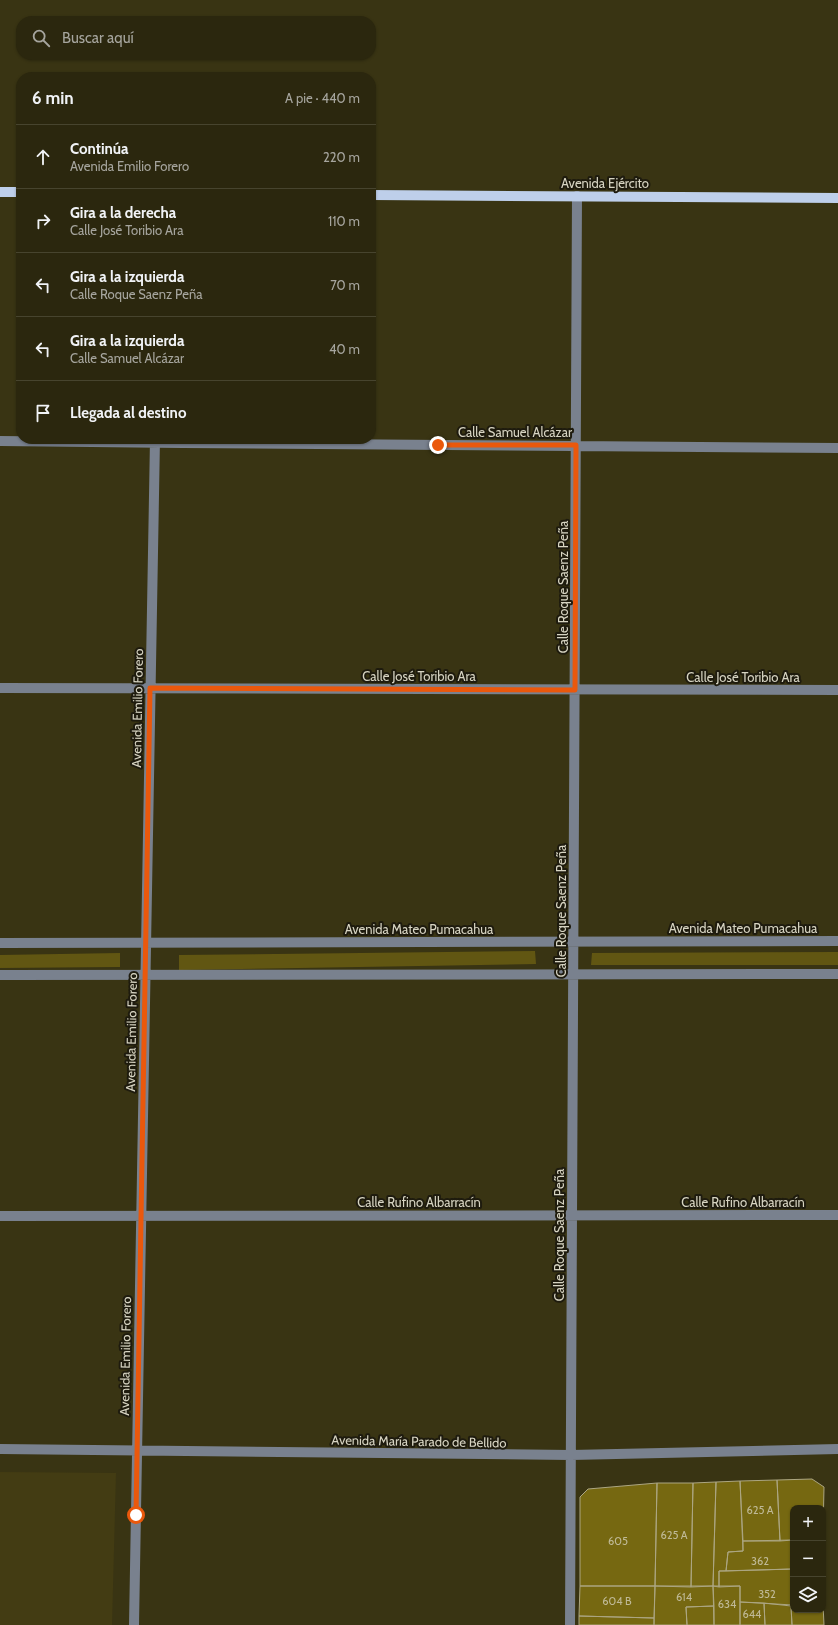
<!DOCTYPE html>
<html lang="es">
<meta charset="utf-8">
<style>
body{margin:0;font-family:Cabin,sans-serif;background:#37331c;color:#f1f3f6}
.controls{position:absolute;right:12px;bottom:12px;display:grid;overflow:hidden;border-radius:8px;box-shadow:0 1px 3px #0004}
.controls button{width:36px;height:36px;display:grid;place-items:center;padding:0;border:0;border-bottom:1px solid #47442e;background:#2b270e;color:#f1f3f6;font:20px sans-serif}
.stop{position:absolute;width:12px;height:12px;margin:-9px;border:3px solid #ea580c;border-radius:50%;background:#fff}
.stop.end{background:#ea580c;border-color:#fff;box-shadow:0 1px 4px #0008}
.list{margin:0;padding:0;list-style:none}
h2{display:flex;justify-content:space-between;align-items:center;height:52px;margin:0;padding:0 16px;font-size:17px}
h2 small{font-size:13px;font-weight:400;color:#a6a59e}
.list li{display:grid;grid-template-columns:26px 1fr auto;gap:12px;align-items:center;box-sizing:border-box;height:64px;padding:0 16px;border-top:1px solid #47442e}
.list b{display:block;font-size:15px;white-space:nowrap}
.list p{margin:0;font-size:13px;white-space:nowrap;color:#a6a59e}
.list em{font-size:13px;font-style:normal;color:#a6a59e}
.icon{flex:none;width:22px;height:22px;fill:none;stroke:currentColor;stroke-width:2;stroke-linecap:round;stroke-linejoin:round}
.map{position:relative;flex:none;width:838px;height:1625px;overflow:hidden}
.search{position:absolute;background:#2b270e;box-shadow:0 1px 3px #0004;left:16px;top:16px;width:360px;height:44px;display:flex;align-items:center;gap:10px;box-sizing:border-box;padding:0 14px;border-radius:16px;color:#a6a59e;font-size:15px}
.panel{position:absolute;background:#2b270e;box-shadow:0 1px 3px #0004;left:16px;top:72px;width:360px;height:372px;border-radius:16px}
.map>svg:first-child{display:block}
.built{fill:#433c13}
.green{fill:#615612}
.building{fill:#766811;stroke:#aca682}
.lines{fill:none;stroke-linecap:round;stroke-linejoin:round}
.minor{stroke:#79818e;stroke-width:10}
.major{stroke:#becfea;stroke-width:10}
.route{stroke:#ea580c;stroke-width:5}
.labels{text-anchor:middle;stroke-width:4;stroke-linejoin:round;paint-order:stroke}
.number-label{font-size:11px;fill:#bfb996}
.street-label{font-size:13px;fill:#d7d4c2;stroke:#1e1b0e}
</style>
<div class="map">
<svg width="838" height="1625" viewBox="0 0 838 1625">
<rect width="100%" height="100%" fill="#393413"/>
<path class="built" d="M0,1472L116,1473L112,1625H0Z"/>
<path class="green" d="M535,951L536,964L179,970V955Z
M838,952V965H591L592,953Z
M120,953V967L0,968V955Z"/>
<path class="building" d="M812,1479L824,1487L823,1533V1508H793V1540L780,1541L777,1480Z
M777,1480L780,1541H743L740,1481Z
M740,1481L743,1551L728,1552L726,1571H719V1587L713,1586L716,1482Z
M716,1482L713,1586L691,1587L693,1483Z
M657,1483H693L691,1587L655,1586Z
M657,1483L655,1586H580V1497L588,1489Z
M793,1540V1569L726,1571L728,1552L743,1551V1541Z
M793,1569V1605L740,1602V1586L719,1587V1571Z
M580,1586H655L654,1618L579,1616Z
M655,1586H713L714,1606L686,1607L687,1625H654Z
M713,1586H740V1625H714Z
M740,1602L764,1603L765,1625H740Z
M764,1603L791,1606L792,1625H765Z
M823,1604L824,1625H792L791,1606L793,1605V1610H823Z
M714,1606V1625H687L686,1607Z
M579,1616L654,1618V1625H579Z"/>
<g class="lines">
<path class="minor" d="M0,441L183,443L838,448
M0,688L838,690
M0,943L838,941
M0,975L838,974
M0,1216L838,1215
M0,1449L571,1455L838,1449
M134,1625L155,439
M570,1625L577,196"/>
<path class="major" d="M0,192H21
M371,195L838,198"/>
</g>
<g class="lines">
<path class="route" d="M136,1515L150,688L575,690L576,445H438"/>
</g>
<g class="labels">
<g class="number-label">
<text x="760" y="1514">625 A</text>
<text x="674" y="1539">625 A</text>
<text x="618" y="1545">605</text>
<text x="760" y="1565">362</text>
<text x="767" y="1598">352</text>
<text x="684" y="1601">614</text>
<text x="617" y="1605">604 B</text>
<text x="727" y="1608">634</text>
<text x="752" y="1618">644</text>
</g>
<g class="street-label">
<text x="605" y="188">Avenida Ejército</text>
<text x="515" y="437">Calle Samuel Alcázar</text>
<text transform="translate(563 587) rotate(-90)" y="5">Calle Roque Saenz Peña</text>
<text x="419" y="681">Calle José Toribio Ara</text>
<text x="743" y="682">Calle José Toribio Ara</text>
<text transform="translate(137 708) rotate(-89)" y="5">Avenida Emilio Forero</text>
<text transform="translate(561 911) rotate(-90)" y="5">Calle Roque Saenz Peña</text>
<text x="743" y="933">Avenida Mateo Pumacahua</text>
<text x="419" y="934">Avenida Mateo Pumacahua</text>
<text transform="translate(131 1032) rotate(-89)" y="5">Avenida Emilio Forero</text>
<text x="419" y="1207">Calle Rufino Albarracín</text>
<text x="743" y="1207">Calle Rufino Albarracín</text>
<text transform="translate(559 1235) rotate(-90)" y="5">Calle Roque Saenz Peña</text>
<text transform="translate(125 1356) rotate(-89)" y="5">Avenida Emilio Forero</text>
<text transform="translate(419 1441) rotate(1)" y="5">Avenida María Parado de Bellido</text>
</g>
</g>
</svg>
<div class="controls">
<button>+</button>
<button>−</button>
<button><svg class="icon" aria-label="layers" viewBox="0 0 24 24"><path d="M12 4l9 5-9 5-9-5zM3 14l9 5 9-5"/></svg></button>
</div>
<div class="stop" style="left:136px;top:1515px"></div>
<div class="stop end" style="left:438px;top:445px"></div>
<div class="search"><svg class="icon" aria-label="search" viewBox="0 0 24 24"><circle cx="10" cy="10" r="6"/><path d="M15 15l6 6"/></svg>Buscar aquí</div>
<section class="panel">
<h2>6 min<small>A pie · 440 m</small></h2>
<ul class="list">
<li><svg class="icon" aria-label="ahead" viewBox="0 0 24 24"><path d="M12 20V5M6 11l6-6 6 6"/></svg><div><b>Continúa</b><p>Avenida Emilio Forero</p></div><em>220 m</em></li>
<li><svg class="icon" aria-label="right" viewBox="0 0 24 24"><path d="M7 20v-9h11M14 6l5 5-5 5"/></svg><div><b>Gira a la derecha</b><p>Calle José Toribio Ara</p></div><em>110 m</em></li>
<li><svg class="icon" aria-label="left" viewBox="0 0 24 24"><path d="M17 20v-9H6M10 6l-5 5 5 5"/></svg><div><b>Gira a la izquierda</b><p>Calle Roque Saenz Peña</p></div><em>70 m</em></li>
<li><svg class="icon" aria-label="left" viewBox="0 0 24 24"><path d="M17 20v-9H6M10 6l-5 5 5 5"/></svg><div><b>Gira a la izquierda</b><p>Calle Samuel Alcázar</p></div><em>40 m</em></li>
<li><svg class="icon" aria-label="arrive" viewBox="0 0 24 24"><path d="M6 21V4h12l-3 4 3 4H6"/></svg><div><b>Llegada al destino</b></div></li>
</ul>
</section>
</div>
